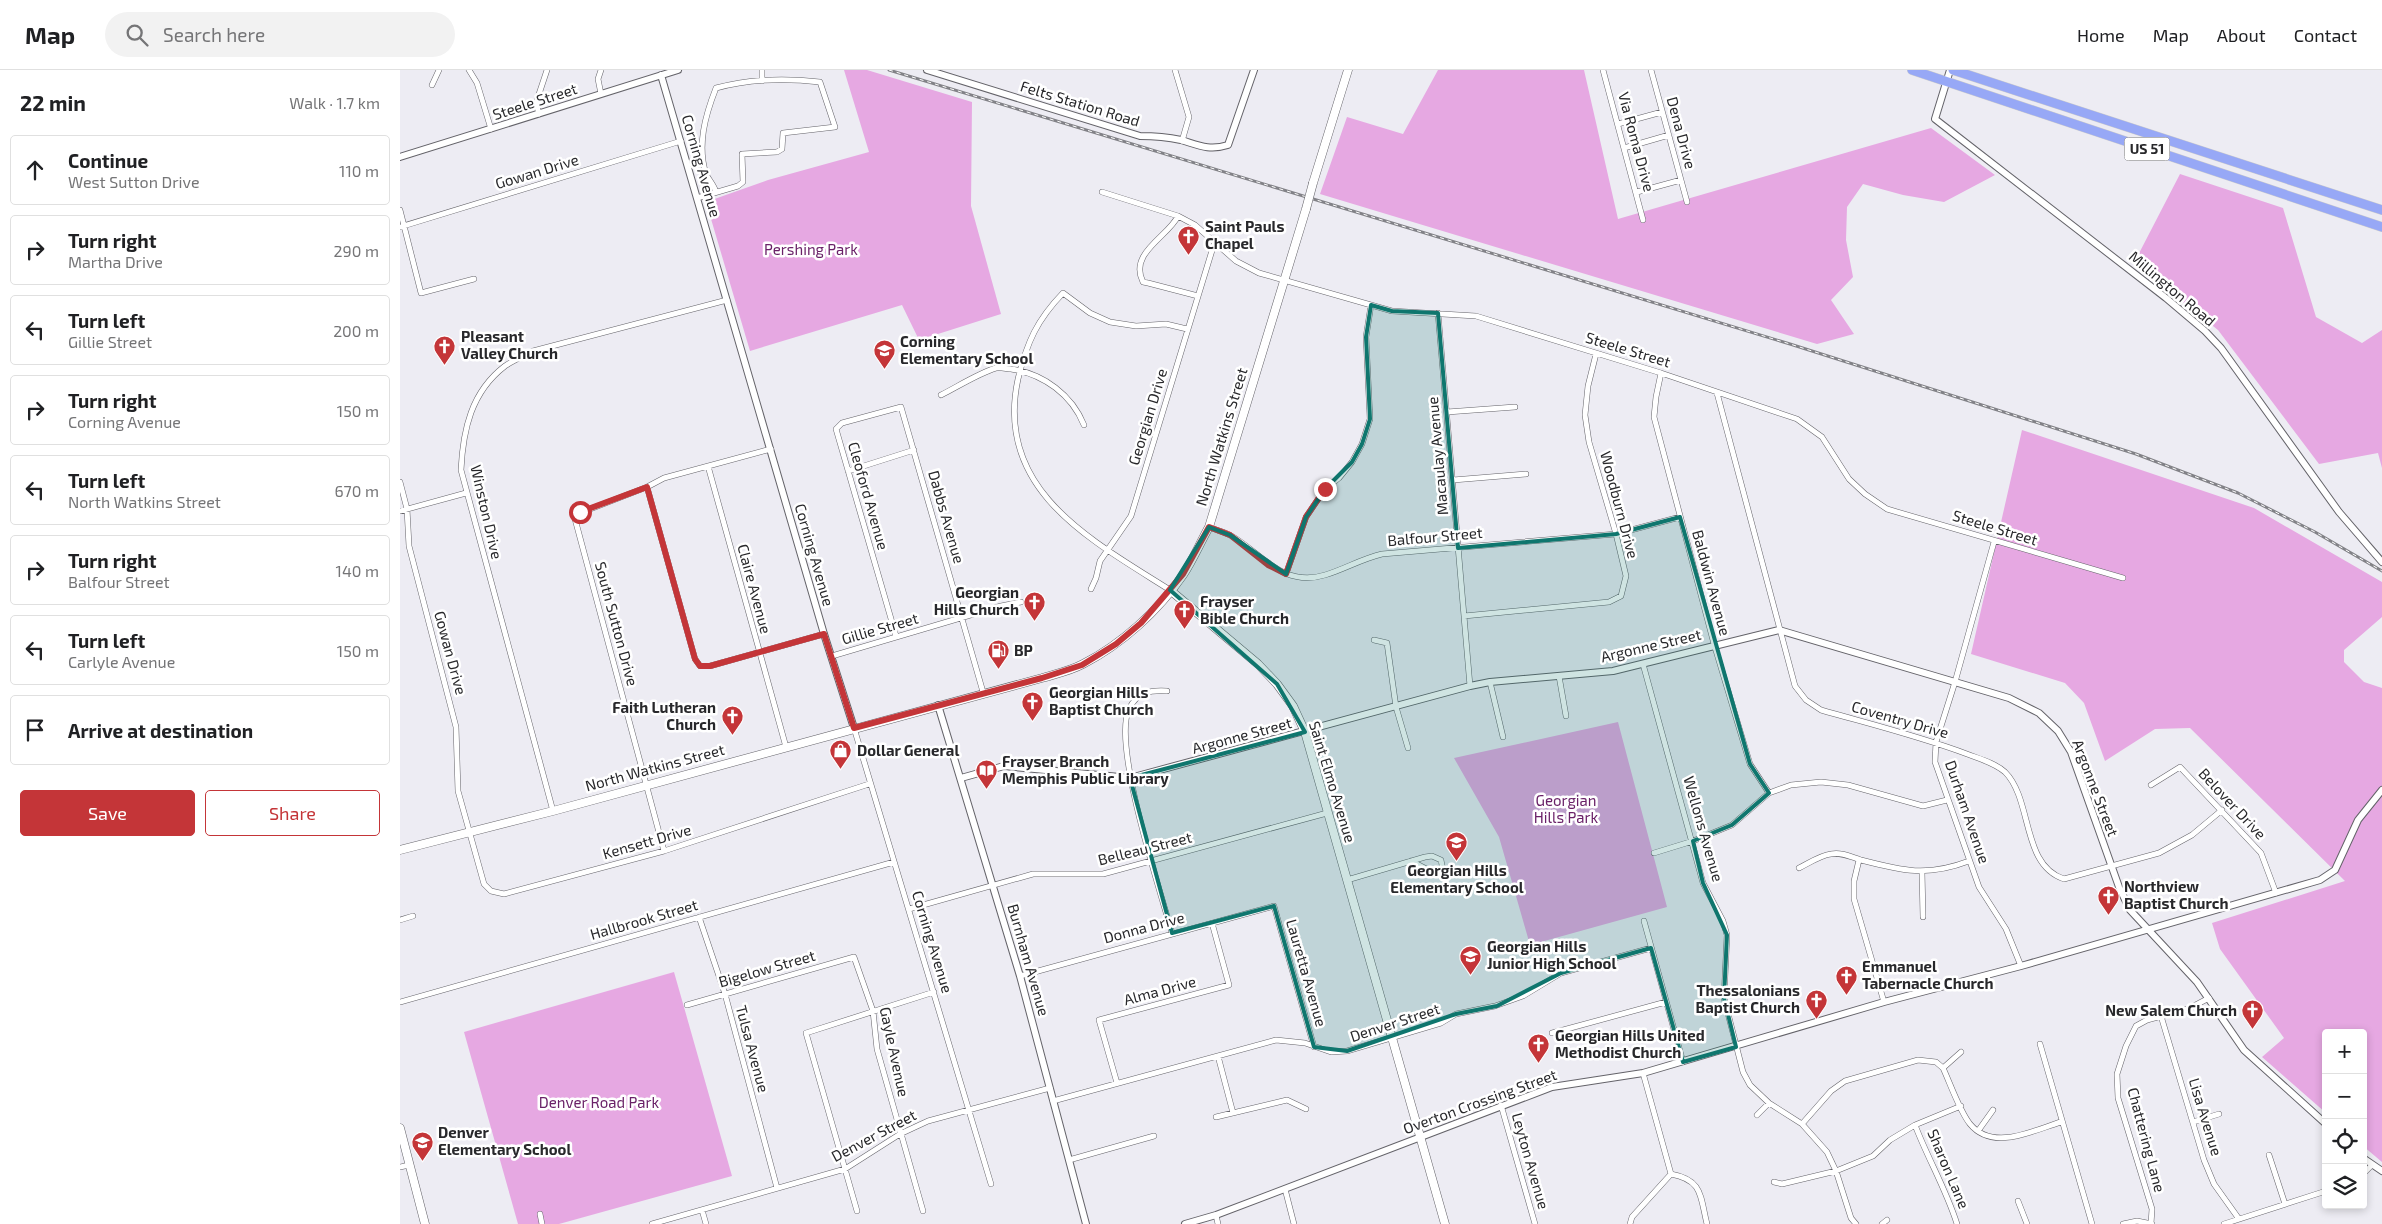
<!DOCTYPE html>
<meta charset="utf-8">
<style>
body{margin:0;font-family:"Exo 2",sans-serif;background:#f2f2f2;color:#202124}
.controls{position:absolute;right:15px;bottom:15px;display:grid;overflow:hidden;border-radius:5px;box-shadow:0 2px 8px #0003}
.controls button{width:45px;height:45px;display:grid;place-items:center;padding:0;border:0;border-bottom:1px solid #e0e0e0;background:#fff;color:#202124;font:25px sans-serif}
.stop{position:absolute;width:15px;height:15px;margin:-11px;border:4px solid #c43538;border-radius:50%;background:#fff}
.stop.end{background:#c43538;border-color:#fff;box-shadow:0 1px 5px #0008}
.list{margin:0;padding:0;list-style:none}
h2{display:flex;justify-content:space-between;align-items:center;height:65px;margin:0;padding:0 20px;font-size:21px}
h2 small{font-size:16px;font-weight:400;color:#757577}
.list li{display:grid;grid-template-columns:32px 1fr auto;gap:15px;align-items:center;box-sizing:border-box;height:70px;margin:0 10px 10px;padding:0 10px;border:1px solid #e0e0e0;border-radius:5px}
.list b{display:block;font-size:19px;white-space:nowrap}
.list p{margin:0;font-size:16px;white-space:nowrap;color:#757577}
.list em{font-size:16px;font-style:normal;color:#757577}
.actions{display:flex;gap:10px;padding:15px 20px}
.actions a{flex:1;padding:11px 0;border:1px solid #c43538;border-radius:5px;text-align:center;font-size:18px;color:#c43538}
.actions .main{background:#c43538;color:#fff}
.icon{flex:none;width:28px;height:28px;fill:none;stroke:currentColor;stroke-width:2;stroke-linecap:round;stroke-linejoin:round}
.map{position:relative;flex:none;width:1982px;height:1154px;overflow:hidden}
header{display:flex;align-items:center;gap:30px;box-sizing:border-box;height:70px;padding:0 25px;background:#fff;border-bottom:1px solid #e0e0e0}
header strong{font-size:24px}
nav{display:flex;gap:28px;margin-inline-start:auto;font-size:18px}
.search{width:350px;height:45px;background:#f2f2f2;display:flex;align-items:center;gap:12px;box-sizing:border-box;padding:0 18px;border-radius:28px;color:#757577;font-size:19px}
main{display:flex}
aside{flex:1;background:#fff}
.map>svg:first-child{display:block}
.green{fill:#e6a8e2}
.lines{fill:none;stroke-linecap:round;stroke-linejoin:round}
.minor-casing{stroke:#646369;stroke-width:6}
.tertiary-casing{stroke:#646369;stroke-width:8}
.secondary-casing{stroke:#646369;stroke-width:9}
.trunk-casing{stroke:#cbcbcc;stroke-width:10}
.minor{stroke:#fff;stroke-width:5}
.tertiary{stroke:#fff;stroke-width:6}
.secondary{stroke:#fff;stroke-width:8}
.trunk{stroke:#97a8f6;stroke-width:9}
.rail-casing{stroke:#828287;stroke-width:3}
.rail{stroke:#fff;stroke-width:1;stroke-dasharray:4;stroke-linecap:butt}
.secondary-bridge-casing{stroke:#646369;stroke-width:9;stroke-linecap:butt}
.secondary-bridge{stroke:#fff;stroke-width:8}
.route{stroke:#c43538;stroke-width:6}
.marked{fill:#0f766e;fill-opacity:0.2;stroke:#0f766e;stroke-width:4;stroke-linejoin:round}
.labels{text-anchor:middle;stroke-width:5;stroke-linejoin:round;paint-order:stroke}
.shield{fill:#fff;stroke:#68686b;stroke-width:1}
.shield-label{font-size:14px;font-weight:bold;fill:#28282b}
.street-label{font-size:15px;fill:#28282b;stroke:#fff}
.poi-label{font-size:15px;font-weight:bold;fill:#28282b;stroke:#fff;text-anchor:start}
.park-label{font-size:15px;fill:#6a2168;stroke:#fff}
</style>
<header>
<strong>Map</strong>
<div class="search"><svg class="icon" aria-label="search" viewBox="0 0 24 24"><circle cx="10" cy="10" r="6"/><path d="M15 15l6 6"/></svg>Search here</div>
<nav><a>Home</a><a>Map</a><a>About</a><a>Contact</a></nav>
</header>
<main>
<aside>
<h2>22 min<small>Walk · 1.7 km</small></h2>
<ul class="list">
<li><svg class="icon" aria-label="ahead" viewBox="0 0 24 24"><path d="M12 20V5M6 11l6-6 6 6"/></svg><div><b>Continue</b><p>West Sutton Drive</p></div><em>110 m</em></li>
<li><svg class="icon" aria-label="right" viewBox="0 0 24 24"><path d="M7 20v-9h11M14 6l5 5-5 5"/></svg><div><b>Turn right</b><p>Martha Drive</p></div><em>290 m</em></li>
<li><svg class="icon" aria-label="left" viewBox="0 0 24 24"><path d="M17 20v-9H6M10 6l-5 5 5 5"/></svg><div><b>Turn left</b><p>Gillie Street</p></div><em>200 m</em></li>
<li><svg class="icon" aria-label="right" viewBox="0 0 24 24"><path d="M7 20v-9h11M14 6l5 5-5 5"/></svg><div><b>Turn right</b><p>Corning Avenue</p></div><em>150 m</em></li>
<li><svg class="icon" aria-label="left" viewBox="0 0 24 24"><path d="M17 20v-9H6M10 6l-5 5 5 5"/></svg><div><b>Turn left</b><p>North Watkins Street</p></div><em>670 m</em></li>
<li><svg class="icon" aria-label="right" viewBox="0 0 24 24"><path d="M7 20v-9h11M14 6l5 5-5 5"/></svg><div><b>Turn right</b><p>Balfour Street</p></div><em>140 m</em></li>
<li><svg class="icon" aria-label="left" viewBox="0 0 24 24"><path d="M17 20v-9H6M10 6l-5 5 5 5"/></svg><div><b>Turn left</b><p>Carlyle Avenue</p></div><em>150 m</em></li>
<li><svg class="icon" aria-label="arrive" viewBox="0 0 24 24"><path d="M6 21V4h12l-3 4 3 4H6"/></svg><div><b>Arrive at destination</b></div></li>
</ul>
<div class="actions"><a class="main">Save</a><a>Share</a></div>
</aside>
<div class="map">
<svg width="1982" height="1154" viewBox="0 0 1982 1154">
<rect width="100%" height="100%" fill="#edecf3"/>
<path class="green" d="M444,0H467L572,32L571,136L601,244L519,270L502,235L350,281L306,132L368,110L469,82Z
M1038,0H1184L1218,149L1531,58L1595,105L1544,132L1503,125L1463,114L1447,137L1446,170L1453,207L1431,230L1454,264L1417,274L920,124L947,47L1003,64Z
M1780,104L1883,138L1916,247L1962,273L1982,260V398L1978,383L1919,394L1818,260L1734,193Z
M1622,360L1854,438L1982,512V547L1944,580V592L1964,612L1982,618V1092L1963,1076V963H1926V1043L1862,987L1884,968L1820,879L1812,853L1945,811L1790,658L1755,659L1705,691L1684,633L1665,613L1571,584Z
M1218,652L1267,837L1130,875L1099,767L1054,688Z
M274,902L332,1106L159,1154H118L64,962Z"/>
<g class="lines">
<defs>
<path id="minor" d="M69,0L77,13L91,59
M362,0V11
M775,0L789,47L782,71
M1203,0L1243,150
M1251,0L1287,132
M32,15L39,0
M201,24L198,9L201,0
M139,44L136,33L147,0
M1218,54L1262,42
M1224,78L1269,65
M702,122L778,146L795,155L836,191L859,203L992,241L1076,246L1261,303L1397,349L1422,367L1449,409L1465,424L1487,439L1723,508
M1237,122L1281,110
M297,128L338,116L343,112L342,84L377,82L382,79L383,63L435,57L420,12C386,8 349,9 316,18C305,46 297,75 306,104C309,110 314,115 316,122
M0,140L21,223L74,209
M778,146C769,166 728,183 743,212L748,213L798,226
M0,157L281,71
M1038,243L1070,616
M1261,303L1256,327L1254,347L1314,574L1350,694L1369,723
M1317,323L1395,616L1406,630L1421,640C1470,654 1519,666 1567,684C1580,689 1595,693 1605,702C1633,730 1621,795 1664,809L1759,783L1792,765L1822,740
M541,325C557,317 579,303 596,298C601,297 607,299 611,299C644,304 672,325 684,355
M1047,342L1115,337
M308,396L386,677
M448,401L514,380
M1053,410L1126,404
M0,412L7,439L9,476L56,657L58,721L84,814L91,821L104,824L264,781L469,714
M247,417L295,589L300,596H310L424,564
M0,441L66,423
M809,457C816,460 824,462 830,465C862,483 882,518 925,505C945,499 961,489 982,484L1216,464L1280,447
M1594,472L1555,612L1536,672L1535,692L1579,817L1606,859L1621,896
M886,504L906,447L925,419L939,408L952,392L962,374L970,349L966,267L971,235
M691,519L696,508L700,491L731,446L814,174
M770,520C691,470 594,420 618,309C627,272 637,250 663,223L690,243L710,252L736,256L766,254L787,259
M1064,546L1209,532L1221,526L1226,506L1216,464L1189,372L1185,345L1188,316L1196,284
M496,566L436,359L442,353L501,337L583,622
M974,570L987,573L996,637L1008,678
M432,586L601,536L621,532
M1243,594L1303,813L1323,851L1327,865L1324,928L1343,1002L1350,1015L1369,1033L1402,1054L1427,1082L1436,1101L1451,1148L1456,1154
M1159,606L1166,646
M1090,612L1103,667
M767,621C750,620 737,622 729,639C712,675 760,820 772,863
M454,658L591,1114
M1751,715L1780,697L1861,783L1876,823
M153,741L61,400C63,360 71,322 105,296C114,290 124,286 133,281L327,230
M264,781L175,449L180,443L247,417L264,408L371,379
M1254,783L1293,771L1332,755L1369,723L1391,715L1421,712L1448,715L1523,736L1547,730
M1459,790L1454,811V829L1484,932
M1399,798C1409,793 1421,785 1431,784C1442,782 1451,787 1461,790C1503,801 1527,807 1569,791
M1522,802L1523,847
M947,810L1025,787L1032,786L1041,790L1043,800L1036,804L1011,791
M509,839L633,804H703L927,743
M299,847L325,924L377,1118
M0,850L13,846
M1244,851L1283,992
M620,906L874,836L914,977
M0,932L494,792
M287,935L454,887L473,941L477,979L523,1141
M1761,946L1804,1090L1814,1114L1839,1149
M1152,963L1266,932
M1640,974L1692,1154
M818,986L833,1043
M1543,998L1561,982
M1243,1003L1271,1104C1303,1110 1300,1126 1307,1154
M717,1013L699,950L829,915L812,853
M653,1031L876,970L905,973L931,982L947,981L1041,953L1056,944L1095,936L1123,926L1161,903L1251,878
M1101,1035L1135,1154
M1357,1045L1369,1033
M816,1047L887,1030L906,1039
M1793,1052L1819,1044
M1402,1054L1431,1021L1445,1011L1518,990L1536,992L1543,998C1550,1013 1560,1042 1570,1054C1593,1082 1634,1060 1661,1052
M1515,1055C1528,1089 1546,1119 1557,1154
M1578,1061L1593,1040
M1869,1085L1885,1134
M669,1090L754,1066
M0,1097L9,1095
M1963,1104L1972,1095
M1374,1112L1382,1114L1436,1101L1473,1086L1490,1070L1515,1055L1561,1036
M885,1119L894,1154
M1618,1131L1627,1154
M302,1140L306,1154
M457,1141L406,963L534,922
M140,1144L142,1154
M816,1145L818,1154
M252,1154L445,1099L500,1064L528,1051L650,1018
M1230,1154L1232,1147L1271,1104
M1482,1154L1487,1150
M1723,1154L1737,1151L1752,1154
M1751,1154L1752,1139L1718,1028L1717,1004L1726,976L1736,956L1747,950L1788,939L1809,928
M1824,1154L1926,1121"/>
<path id="tertiary" d="M527,0L740,66C754,66 767,67 781,70C798,75 809,81 828,75L854,0
M1550,0L1535,49L1766,228L1805,261L1821,278L1939,442L1982,492
M261,5L424,564L454,658
M0,87L278,0
M538,635L620,906L686,1154
M561,708L604,696L730,708L1070,616L1090,612L1213,601L1379,560L1609,628L1639,643L1658,661L1671,682L1719,817L1730,840L1797,912L1844,980L1926,1054
M1963,1088L1982,1101
M785,1154L816,1145L1152,1017L1243,1003L1484,932L1621,896L1920,810L1935,800L1958,750L1982,720"/>
<path id="secondary" d="M913,113L948,0
M770,520L858,594L877,614L893,636L905,662L1045,1154
M0,780L153,741L642,608C655,604 670,601 683,594C722,574 758,541 783,505C793,490 800,473 809,457L906,139
M0,1058L25,1154"/>
<path id="trunk" d="M1512,0L1982,157
M1553,0L1982,140"/>
</defs>
<use href="#minor" class="minor-casing"/>
<use href="#tertiary" class="tertiary-casing"/>
<use href="#secondary" class="secondary-casing"/>
<use href="#trunk" class="trunk-casing"/>
<use href="#minor" class="minor"/>
<use href="#tertiary" class="tertiary"/>
<use href="#secondary" class="secondary"/>
<use href="#trunk" class="trunk"/>
<defs>
<path id="rail" d="M489,0L1390,274L1736,384L1838,423L1915,462L1982,501"/>
</defs>
<use href="#rail" class="rail-casing"/>
<use href="#rail" class="rail"/>
<defs>
<path id="secondary-bridge" d="M906,139L913,113"/>
</defs>
<use href="#secondary-bridge" class="secondary-bridge-casing"/>
<use href="#secondary-bridge" class="secondary-bridge"/>
</g>
<g class="lines">
<path class="route" d="M180,442L247,417L295,589L300,596H310L424,564L454,658L642,608L682,595L716,574L741,553L783,504L809,457L830,465L868,495L886,504L906,447L925,419"/>
</g>
<path class="marked" d="M971,235L992,241L1038,243L1058,478L1216,464L1280,447L1350,694L1369,723L1332,755L1293,771L1303,813L1327,865L1324,928L1336,977L1283,992L1251,878L1161,903L1097,936L1056,944L947,981L914,977L874,836L772,863L730,708L905,662L877,614L770,520L809,457L830,465L886,504L906,447L925,419L952,392L962,374L970,349L966,267Z"/>
<defs>
<symbol id="church-pin" viewBox="-11 -11 22 30"><path d="M0 17L-7.5 6A9.5 9.5 0 1 1 7.5 6Z" fill="#c43538" stroke="#fff"/><path d="M-1.2-6h2.4v3.5h3.3v2.4h-3.3V6h-2.4V-.1h-3.3v-2.4h3.3Z" fill="#fff"/></symbol>
<symbol id="school-pin" viewBox="-11 -11 22 30"><path d="M0 17L-7.5 6A9.5 9.5 0 1 1 7.5 6Z" fill="#c43538" stroke="#fff"/><path d="M0-5L7-2L0 1L-7-2ZM-4 1L0 2.5L4 1V4Q0 6-4 4Z" fill="#fff"/></symbol>
<symbol id="fuel-pin" viewBox="-11 -11 22 30"><path d="M0 17L-7.5 6A9.5 9.5 0 1 1 7.5 6Z" fill="#c43538" stroke="#fff"/><path d="M-5.5-6h7V0h2V4h1.3V-2.5L3-4.5l.8-.8L6-3V5H2.5V1h-1V6h-7ZM-4.2-4.7v3.2H.2V-4.7Z" fill="#fff"/></symbol>
<symbol id="shop-pin" viewBox="-11 -11 22 30"><path d="M0 17L-7.5 6A9.5 9.5 0 1 1 7.5 6Z" fill="#c43538" stroke="#fff"/><path d="M-5-2.5h2.3a2.7 3.5 0 0 1 5.4 0H5L5.5 6h-11ZM-1.5-2.5h3a1.5 2.3 0 0 0-3 0Z" fill="#fff"/></symbol>
<symbol id="library-pin" viewBox="-11 -11 22 30"><path d="M0 17L-7.5 6A9.5 9.5 0 1 1 7.5 6Z" fill="#c43538" stroke="#fff"/><path d="M-6-4Q-3-5.5-.7-3.5V5Q-3 3-6 4ZM6-4Q3-5.5 .7-3.5V5Q3 3 6 4Z" fill="#fff"/></symbol>
</defs>
<g fill-rule="evenodd">
<use href="#church-pin" x="776" y="154" width="25" height="34"/>
<use href="#church-pin" x="32" y="264" width="25" height="34"/>
<use href="#school-pin" x="472" y="268" width="25" height="34"/>
<use href="#church-pin" x="622" y="520" width="25" height="34"/>
<use href="#church-pin" x="772" y="528" width="25" height="34"/>
<use href="#fuel-pin" x="586" y="568" width="25" height="34"/>
<use href="#church-pin" x="620" y="620" width="25" height="34"/>
<use href="#church-pin" x="320" y="634" width="25" height="34"/>
<use href="#shop-pin" x="428" y="668" width="25" height="34"/>
<use href="#library-pin" x="574" y="688" width="25" height="34"/>
<use href="#school-pin" x="1044" y="760" width="25" height="34"/>
<use href="#church-pin" x="1696" y="814" width="25" height="34"/>
<use href="#school-pin" x="1058" y="874" width="25" height="34"/>
<use href="#church-pin" x="1434" y="894" width="25" height="34"/>
<use href="#church-pin" x="1404" y="918" width="25" height="34"/>
<use href="#church-pin" x="1840" y="928" width="25" height="34"/>
<use href="#church-pin" x="1126" y="962" width="25" height="34"/>
<use href="#school-pin" x="10" y="1060" width="25" height="34"/>
</g>
<g class="labels">
<rect class="shield" x="1724.5" y="67.5" width="45" height="23" rx="4"/>
<g class="shield-label">
<text x="1747" y="84">US 51</text>
</g>
<g class="street-label">
<text transform="translate(135 32) rotate(-18)" y="5">Steele Street</text>
<text transform="translate(680 34) rotate(17)" y="5">Felts Station Road</text>
<text transform="translate(1281 63) rotate(75)" y="5">Dena Drive</text>
<text transform="translate(1236 72) rotate(75)" y="5">Via Roma Drive</text>
<text transform="translate(301 96) rotate(74)" y="5">Corning Avenue</text>
<text transform="translate(137 102) rotate(-17)" y="5">Gowan Drive</text>
<text transform="translate(1772 219) rotate(40)" y="5">Millington Road</text>
<text transform="translate(1228 280) rotate(17)" y="5">Steele Street</text>
<text transform="translate(748 347) rotate(-73)" y="5">Georgian Drive</text>
<text transform="translate(822 367) rotate(-73)" y="5">North Watkins Street</text>
<text transform="translate(1038 386) rotate(-95)" y="5">Macaulay Avenue</text>
<text transform="translate(468 426) rotate(74)" y="5">Cleoford Avenue</text>
<text transform="translate(1219 435) rotate(75)" y="5">Woodburn Drive</text>
<text transform="translate(86 442) rotate(77)" y="5">Winston Drive</text>
<text transform="translate(546 447) rotate(74)" y="5">Dabbs Avenue</text>
<text transform="translate(1595 458) rotate(17)" y="5">Steele Street</text>
<text transform="translate(1035 467) rotate(-5)" y="5">Balfour Street</text>
<text transform="translate(414 485) rotate(74)" y="5">Corning Avenue</text>
<text transform="translate(1311 513) rotate(75)" y="5">Baldwin Avenue</text>
<text transform="translate(354 519) rotate(75)" y="5">Claire Avenue</text>
<text transform="translate(216 554) rotate(75)" y="5">South Sutton Drive</text>
<text transform="translate(480 559) rotate(-16)" y="5">Gillie Street</text>
<text transform="translate(1251 576) rotate(-13)" y="5">Argonne Street</text>
<text transform="translate(50 583) rotate(75)" y="5">Gowan Drive</text>
<text transform="translate(1500 650) rotate(16)" y="5">Coventry Drive</text>
<text transform="translate(842 666) rotate(-15)" y="5">Argonne Street</text>
<text transform="translate(255 698) rotate(-15)" y="5">North Watkins Street</text>
<text transform="translate(932 712) rotate(73)" y="5">Saint Elmo Avenue</text>
<text transform="translate(1695 718) rotate(69)" y="5">Argonne Street</text>
<text transform="translate(1832 734) rotate(47)" y="5">Belover Drive</text>
<text transform="translate(1567 742) rotate(71)" y="5">Durham Avenue</text>
<text transform="translate(1303 759) rotate(74)" y="5">Wellons Avenue</text>
<text transform="translate(247 772) rotate(-16)" y="5">Kensett Drive</text>
<text transform="translate(745 779) rotate(-14)" y="5">Belleau Street</text>
<text transform="translate(244 850) rotate(-16)" y="5">Hallbrook Street</text>
<text transform="translate(744 858) rotate(-15)" y="5">Donna Drive</text>
<text transform="translate(532 872) rotate(73)" y="5">Corning Avenue</text>
<text transform="translate(628 890) rotate(74)" y="5">Burnham Avenue</text>
<text transform="translate(367 899) rotate(-16)" y="5">Bigelow Street</text>
<text transform="translate(906 903) rotate(74)" y="5">Lauretta Avenue</text>
<text transform="translate(760 921) rotate(-15)" y="5">Alma Drive</text>
<text transform="translate(995 953) rotate(-18)" y="5">Denver Street</text>
<text transform="translate(352 979) rotate(75)" y="5">Tulsa Avenue</text>
<text transform="translate(494 982) rotate(78)" y="5">Gayle Avenue</text>
<text transform="translate(1080 1032) rotate(-20)" y="5">Overton Crossing Street</text>
<text transform="translate(1805 1047) rotate(73)" y="5">Lisa Avenue</text>
<text transform="translate(474 1066) rotate(-28)" y="5">Denver Street</text>
<text transform="translate(1746 1070) rotate(75)" y="5">Chattering Lane</text>
<text transform="translate(1130 1091) rotate(74)" y="5">Leyton Avenue</text>
<text transform="translate(1548 1099) rotate(67)" y="5">Sharon Lane</text>
</g>
<g class="poi-label">
<text x="805" y="162">Saint Pauls<tspan x="805" dy="17">Chapel</tspan></text>
<text x="61" y="272">Pleasant<tspan x="61" dy="17">Valley Church</tspan></text>
<text x="500" y="277">Corning<tspan x="500" dy="17">Elementary School</tspan></text>
<text x="619" y="528" text-anchor="end">Georgian<tspan x="619" dy="17">Hills Church</tspan></text>
<text x="800" y="537">Frayser<tspan x="800" dy="17">Bible Church</tspan></text>
<text x="614" y="586">BP</text>
<text x="649" y="628">Georgian Hills<tspan x="649" dy="17">Baptist Church</tspan></text>
<text x="316" y="643" text-anchor="end">Faith Lutheran<tspan x="316" dy="17">Church</tspan></text>
<text x="457" y="686">Dollar General</text>
<text x="602" y="697">Frayser Branch<tspan x="602" dy="17">Memphis Public Library</tspan></text>
<text x="1057" y="806" text-anchor="middle">Georgian Hills<tspan x="1057" dy="17">Elementary School</tspan></text>
<text x="1724" y="822">Northview<tspan x="1724" dy="17">Baptist Church</tspan></text>
<text x="1087" y="882">Georgian Hills<tspan x="1087" dy="17">Junior High School</tspan></text>
<text x="1462" y="902">Emmanuel<tspan x="1462" dy="17">Tabernacle Church</tspan></text>
<text x="1400" y="926" text-anchor="end">Thessalonians<tspan x="1400" dy="17">Baptist Church</tspan></text>
<text x="1837" y="946" text-anchor="end">New Salem Church</text>
<text x="1155" y="971">Georgian Hills United<tspan x="1155" dy="17">Methodist Church</tspan></text>
<text x="38" y="1068">Denver<tspan x="38" dy="17">Elementary School</tspan></text>
</g>
<g class="park-label">
<text x="411" y="185">Pershing Park</text>
<text x="1166" y="736">Georgian<tspan x="1166" dy="17">Hills Park</tspan></text>
<text x="199" y="1038">Denver Road Park</text>
</g>
</g>
</svg>
<div class="controls">
<button>+</button>
<button>−</button>
<button><svg class="icon" aria-label="locate" viewBox="0 0 24 24"><circle cx="12" cy="12" r="6"/><path d="M12 2v4M12 18v4M2 12h4M18 12h4"/></svg></button>
<button><svg class="icon" aria-label="layers" viewBox="0 0 24 24"><path d="M12 4l9 5-9 5-9-5zM3 14l9 5 9-5"/></svg></button>
</div>
<div class="stop" style="left:180px;top:442px"></div>
<div class="stop end" style="left:925px;top:419px"></div>
</div>
</main>
